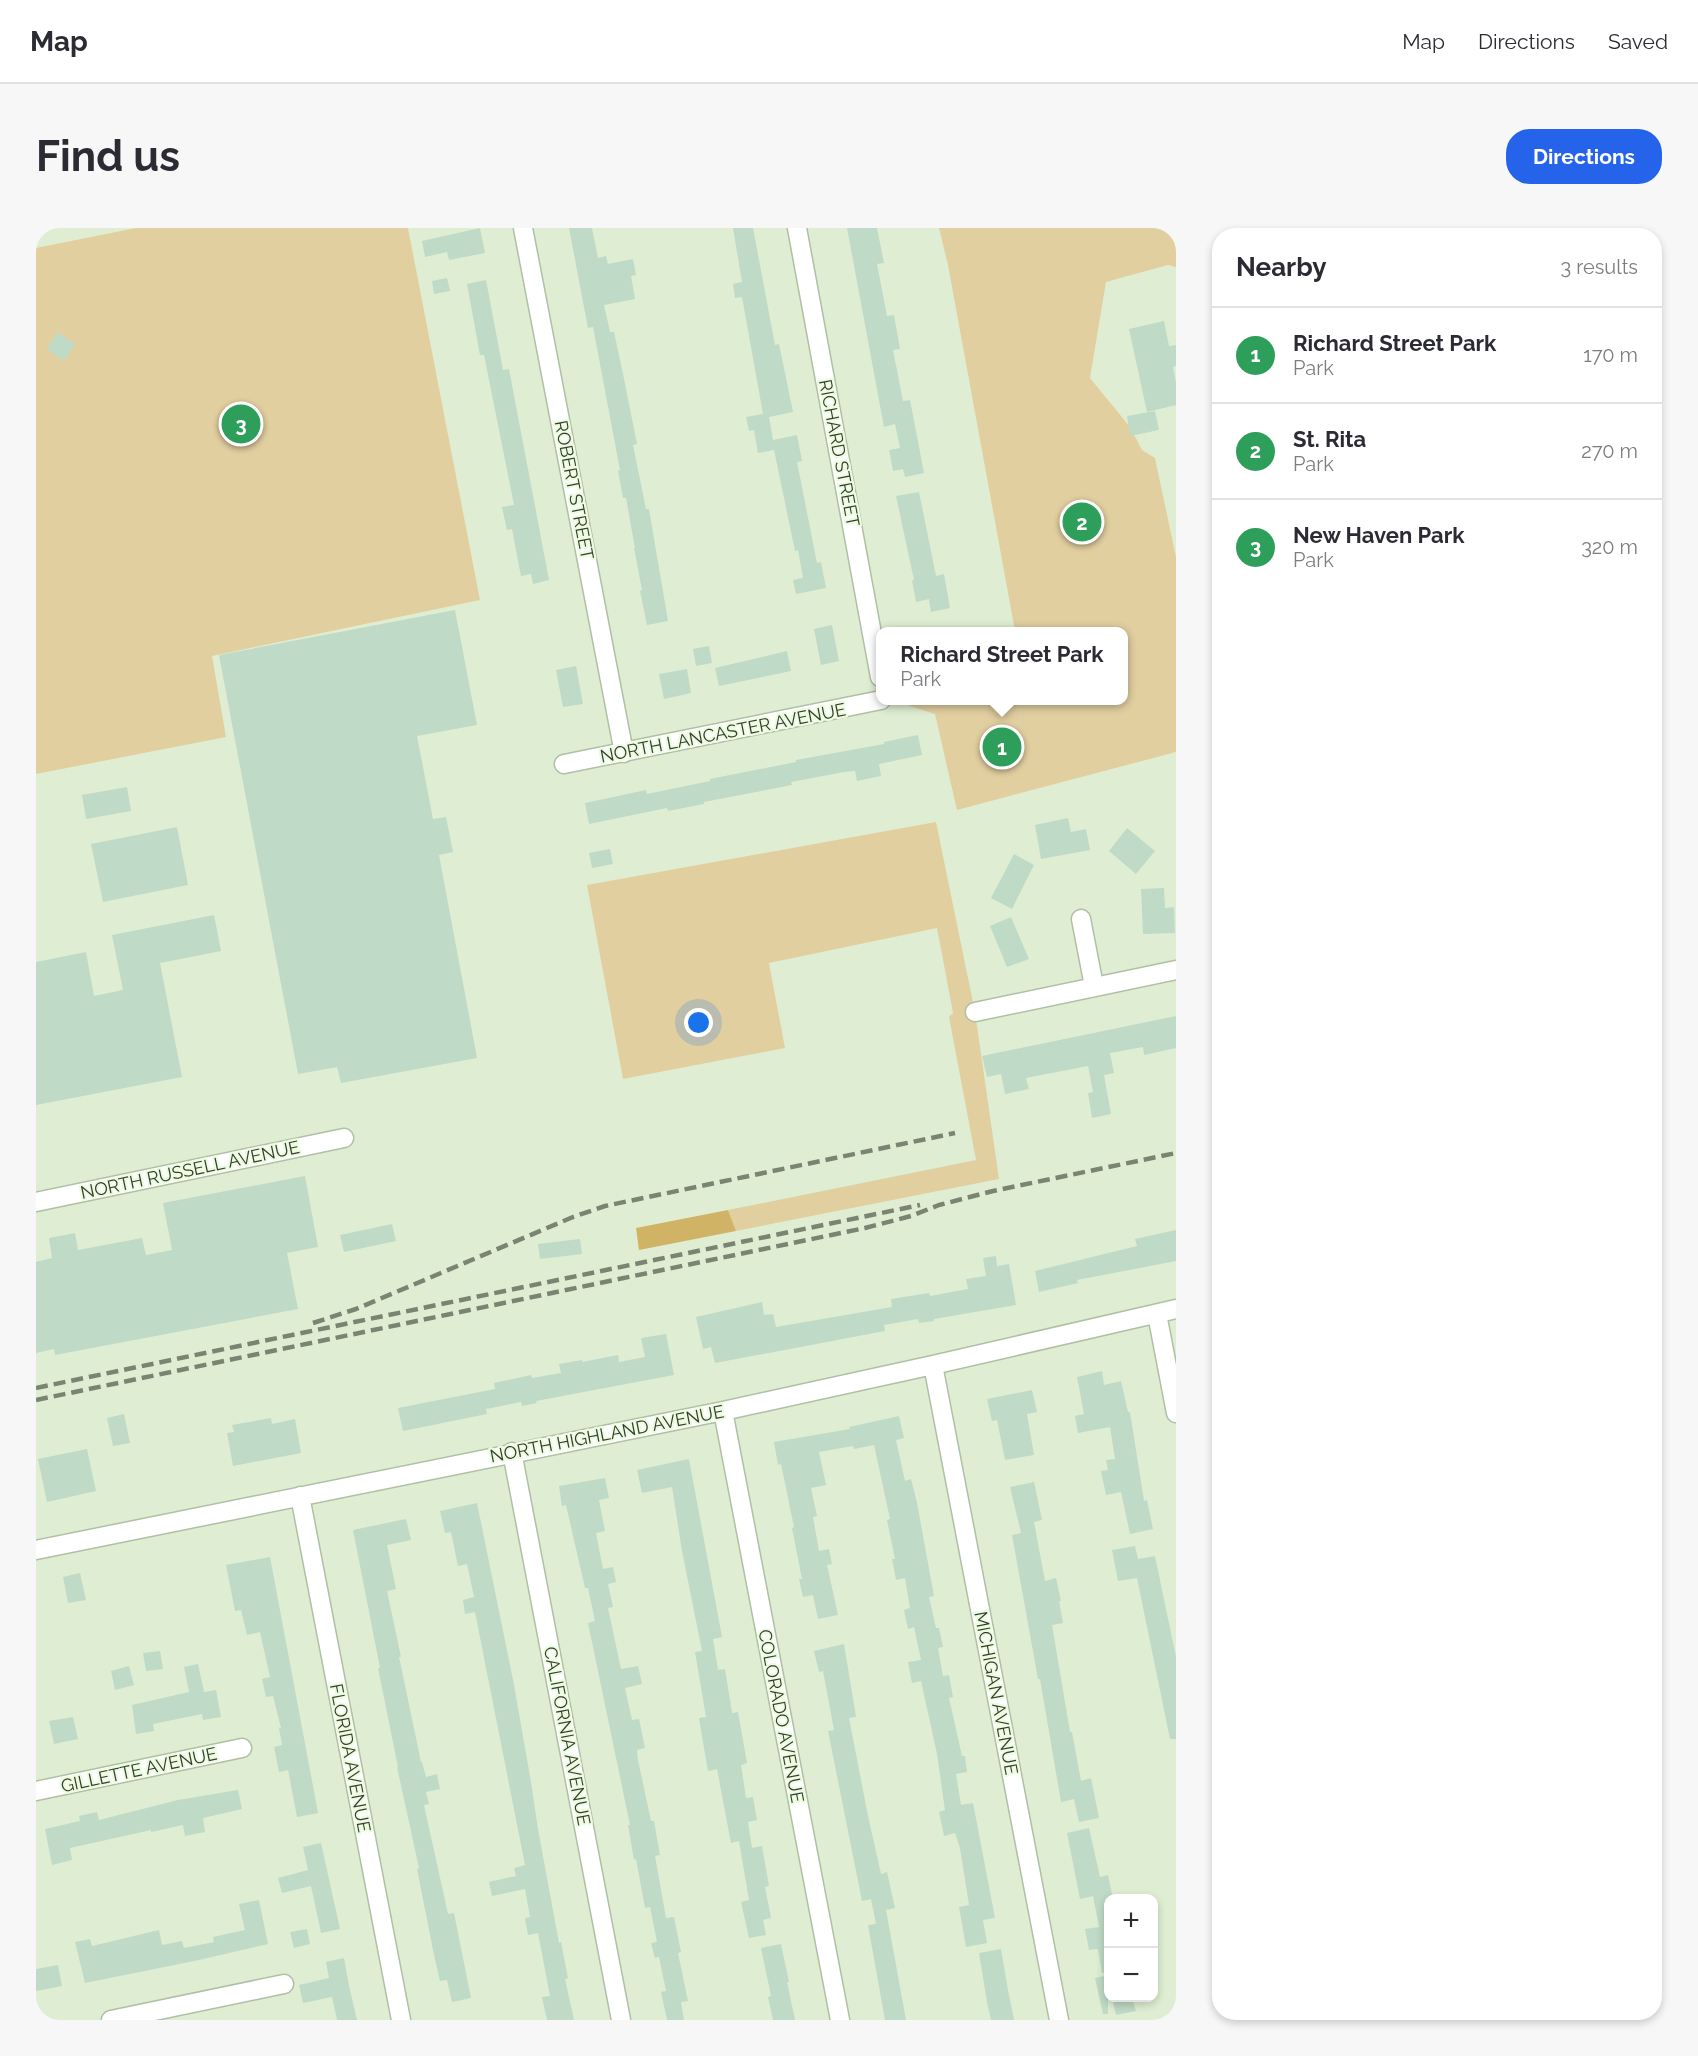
<!DOCTYPE html>
<meta charset="utf-8">
<style>
body{margin:0;font-family:Raleway,sans-serif;background:#f7f7f7;color:#2b2b33}
.controls{position:absolute;right:18px;bottom:18px;display:grid;overflow:hidden;border-radius:12px;box-shadow:0 3px 9px #0003}
.controls button{width:54px;height:54px;display:grid;place-items:center;padding:0;border:0;border-bottom:2px solid #e1e1e2;background:#fff;color:#2b2b33;font:30px sans-serif}
.you{position:absolute;left:663px;top:795px;width:21px;height:21px;margin:-15px;border:4px solid #fff;border-radius:50%;background:#1a73e8;box-shadow:0 0 0 9px #1a73e833}
.badge{display:grid;place-items:center;width:39px;height:39px;border-radius:50%;background:#2563eb;color:#fff;font-size:20px;font-weight:700}
.pin{position:absolute;translate:-50% -50%;border:3px solid #fff;box-shadow:0 2px 6px #0006}
.popup{position:absolute;left:840px;top:399px;width:252px;height:78px;box-sizing:border-box;display:grid;place-content:center;border-radius:12px;background:#fff;filter:drop-shadow(0 2px 4px #0005);font-size:20px;white-space:nowrap;color:#7c7c81}
.popup b{font-size:22px;color:#2b2b33}
.popup::after{content:'';position:absolute;left:50%;top:100%;margin-left:-12px;border:12px solid transparent;border-top-color:#fff}
.list{margin:0;padding:0;list-style:none}
h2{display:flex;justify-content:space-between;align-items:center;height:78px;margin:0;padding:0 24px;font-size:26px}
h2 small{font-size:20px;font-weight:400;color:#7c7c81}
.list li{display:grid;grid-template-columns:39px 1fr auto;gap:18px;align-items:center;box-sizing:border-box;height:96px;padding:0 24px;border-top:2px solid #e1e1e2}
.list b{display:block;font-size:22px;white-space:nowrap}
.list p{margin:0;font-size:20px;white-space:nowrap;color:#7c7c81}
.list em{font-size:20px;font-style:normal;color:#7c7c81}
.map{position:relative;flex:none;width:1140px;height:1792px;overflow:hidden;border-radius:24px}
header{display:flex;align-items:center;gap:36px;box-sizing:border-box;height:84px;padding:0 30px;background:#fff;border-bottom:2px solid #e1e1e2}
header strong{font-size:28px}
nav{display:flex;gap:33px;margin-inline-start:auto;font-size:21px}
.intro{display:flex;align-items:center;justify-content:space-between;box-sizing:border-box;height:144px;padding:0 36px}
h1{margin:0;font-size:42px}
.button{padding:15px 27px;border-radius:24px;background:#2563eb;color:#fff;font-size:21px;font-weight:700}
main{display:flex;gap:36px;padding:0 36px}
aside{flex:1;background:#fff;border-radius:24px;box-shadow:0 3px 9px #0003}
.map>svg:first-child{display:block}
.green{fill:#e2cfa0}
.forest{fill:#d1b366}
.building{fill:#bfdac6}
.lines{fill:none;stroke-linecap:round;stroke-linejoin:round}
.minor-casing{stroke:#b0bfa5;stroke-width:21}
.minor{stroke:#fff;stroke-width:18}
.rail{stroke:#7b8472;stroke-width:4.5;stroke-dasharray:12 6;stroke-linecap:butt}
.labels{text-anchor:middle;stroke-width:4.5;stroke-linejoin:round;paint-order:stroke}
.street-label{font-size:18px;fill:#353b30;stroke:#ecfce0}
</style>
<header>
<strong>Map</strong>
<nav><a>Map</a><a>Directions</a><a>Saved</a></nav>
</header>
<div class="intro"><h1>Find us</h1><a class="button">Directions</a></div>
<main>
<div class="map">
<svg width="1140" height="1792" viewBox="0 0 1140 1792">
<rect width="100%" height="100%" fill="#dfeed2"/>
<path class="green" d="M100,0H372L444,372L176,428L190,509L0,546V20Z
M903,0H1140V39L1132,37L1070,54L1054,150L1094,199L1106,222L1119,230L1140,329V524L921,582L899,486L874,478L873,473L1088,472V404L979,403L912,37Z
M900,594L939,784L963,951L700,1003L692,982L940,932L913,789L917,785L901,700L733,735L749,820L587,851L551,657Z"/>
<path class="forest" d="M692,982L700,1003L603,1022L600,1000Z"/>
<path class="building" d="M444,0L449,25L413,32L411,24L389,29L386,13Z
M533,0H556L562,30L570,28L572,36L597,31L600,47L595,48L599,71L568,77L574,104H578L587,146L601,216L597,217L610,281H613L632,393L611,397L604,363L606,362L598,320H599L590,270H587L582,243L584,242L557,99L552,100Z
M697,0H717L739,117L743,116L757,184L733,189L737,212L761,207L766,233L761,234L781,335L785,334L790,360L760,366L757,352L767,350L762,322L759,323L738,222L722,225L718,202L713,203L710,189L727,186L706,69L699,70L697,56L706,54Z
M811,0H841L848,35L841,36L851,88L858,87L864,121L857,122L867,173L874,172L888,245L869,249L867,241L857,243L853,222L864,220L859,196L848,199Z
M411,50L414,63L398,66L396,53Z
M450,52L467,142L473,141L513,352L497,356L495,346L485,348L476,301L471,302L466,279L478,277L448,127H444L431,56Z
M1128,93L1133,118L1140,117V138L1137,139L1140,155V177L1111,184L1093,101Z
M22,104L39,116L28,133L11,121Z
M1119,183L1123,202L1094,208L1091,188Z
M883,264L900,348L908,346L914,380L895,384L893,371L880,374L876,352H878L860,268Z
M419,382L441,497L381,508L397,591L410,589L417,624L403,627L441,830L305,855L301,839L262,846L183,427Z
M796,397L803,433L785,437L778,401Z
M673,418L676,435L660,438L657,421Z
M751,423L755,443L683,458L679,440Z
M540,438L547,476L527,479L520,442Z
M651,441L655,465L628,471L623,446Z
M882,507L886,527L843,536L845,548L821,553L819,543L808,544L755,554L756,557L668,574V576L632,583L631,580L553,596L549,575L610,562L611,566L674,553V551L760,534V532L848,516V514Z
M91,559L95,583L50,591L46,567Z
M1032,590L1035,604L1050,601L1054,622L1005,631L999,597Z
M141,599L152,657L67,674L55,616Z
M1091,600L1119,623L1100,646L1073,623Z
M574,621L577,636L556,640L553,625Z
M978,626L998,637L976,681L955,670Z
M1128,660L1129,680L1138,679L1139,705L1107,706L1105,661Z
M178,687L185,723L124,735L146,849L0,877V734L50,724L58,768L87,762L76,707Z
M975,689L993,731L971,739L954,698Z
M1140,788V820L1108,827L1107,819L1074,825L1078,845L1068,847L1075,886L1056,890L1052,865L1057,864L1052,838L990,850L993,861L969,866L965,846L951,849L946,828Z
M269,948L282,1019L251,1025L262,1081L19,1127L18,1121L0,1125V1034L16,1030L13,1010L39,1005L42,1022L106,1010L110,1027L136,1022L127,975Z
M356,996L360,1013L308,1024L304,1007Z
M1140,1002V1033L1041,1052L1042,1055L1003,1064L999,1043L1101,1018L1099,1011Z
M544,1011L546,1026L504,1031L502,1016Z
M960,1028L961,1038L973,1036L980,1077L898,1091V1093L883,1095L882,1091L848,1097L849,1103L679,1135L675,1119L667,1121L660,1089L726,1074L728,1087L737,1086L740,1099L856,1079L855,1071L893,1065L894,1068L932,1061L930,1051L950,1048L947,1030Z
M630,1106L638,1147L500,1173L501,1175L486,1178L485,1174L450,1181L451,1186L367,1203L362,1180L459,1161L458,1155L495,1147L496,1150L525,1145L523,1136L546,1132V1134L582,1127L583,1134L609,1129L605,1110Z
M1066,1143L1068,1157L1085,1153L1092,1184H1094L1108,1273L1111,1272L1117,1301L1094,1306L1085,1264L1070,1267L1065,1243L1072,1242L1070,1232L1079,1231L1074,1199L1042,1205L1039,1188L1048,1186L1041,1149Z
M996,1162L1001,1184L991,1186L998,1227L969,1232L961,1192L956,1193L951,1171Z
M88,1186L94,1215L77,1218L71,1190Z
M863,1188L868,1210L860,1212L869,1253L875,1251L881,1275L898,1368L893,1369L900,1400H903L907,1419L902,1420L907,1448L913,1447L917,1469L913,1470L926,1528H929L931,1544L920,1546L925,1577L937,1575L959,1690L947,1692L951,1715L930,1719L923,1679L933,1677L924,1620L919,1605L908,1608L903,1584L909,1582L901,1526L885,1453L876,1455L872,1434L885,1432L878,1399L872,1401L868,1382L874,1380L869,1350L860,1352L856,1331H859L851,1292L854,1291L838,1217L818,1221L817,1218L783,1224L790,1257L775,1260L781,1288L777,1289L783,1323L793,1321L796,1336L791,1337L802,1387L782,1391L777,1367L767,1369L763,1351H766L756,1300L758,1299L745,1236L742,1237L738,1214L814,1201L813,1199Z
M235,1190L236,1196L259,1191L265,1225L197,1238L191,1205L198,1204L196,1197Z
M51,1221L60,1263L11,1274L2,1231Z
M653,1231L686,1409L677,1411L682,1442L689,1441L696,1485L702,1484L711,1535L705,1537L710,1570L717,1569L721,1592L712,1594L716,1620L726,1618L733,1658L729,1659L735,1690L727,1692L730,1707L713,1710L705,1674L713,1672L703,1613L695,1615L681,1541L672,1543L669,1526L663,1490L670,1489L659,1424L666,1423L646,1323L636,1259L606,1265L601,1242Z
M569,1250L573,1270L563,1272L569,1303L560,1305L567,1341L577,1339L580,1354L572,1356L577,1379L572,1380L585,1441L602,1438L606,1456L589,1460L596,1492L603,1491L609,1520L601,1522L602,1532L615,1593H618L624,1627L619,1628L630,1690L638,1689L645,1724L642,1725L652,1773L645,1774L648,1792H631L625,1764L630,1763L623,1729L619,1730L615,1715L621,1714L614,1679L609,1680L600,1631L598,1632L592,1597H594L552,1395L559,1393L552,1360H549L530,1277L526,1278L523,1258Z
M998,1254L1006,1292L998,1294L1009,1353L1020,1350L1025,1373H1023L1027,1395L1016,1397L1034,1504H1036L1045,1553L1055,1550L1063,1590L1043,1594L1038,1571L1025,1574L1004,1451H1002L976,1307L985,1305L974,1259Z
M441,1275L478,1457L495,1554L502,1601L523,1715L525,1714L532,1750L529,1751L538,1792H511L506,1769L514,1768L502,1705L492,1707L489,1690L494,1689L489,1661L456,1668L453,1654L480,1648L478,1640L489,1637L439,1384L429,1386L427,1372L438,1369L431,1336L422,1338L415,1304L409,1305L404,1283Z
M370,1291L375,1312L351,1317L360,1361L351,1363L365,1429H363L385,1534H386L390,1549L401,1546L404,1561L390,1564L393,1576L388,1577L412,1686L418,1685L435,1770L416,1774L411,1752L404,1753L398,1727L381,1641L383,1640L361,1539H362L342,1440H344L317,1302Z
M1099,1318L1102,1331L1119,1328L1140,1429V1511H1134L1101,1350L1082,1353L1076,1322Z
M234,1329L282,1585L261,1589L252,1542L243,1544L238,1519L246,1517L243,1500H245L237,1468L230,1469L226,1451L234,1449L224,1404L211,1407L205,1382L199,1383L190,1337Z
M44,1345L50,1372L32,1375L27,1349Z
M808,1416L820,1489L813,1490L832,1588L845,1646L851,1644L859,1680L850,1682L870,1792H849L832,1697L840,1696L835,1671L826,1673L792,1503L798,1502L787,1443L783,1444L778,1423Z
M124,1423L127,1441L110,1443L107,1425Z
M162,1436L168,1464L180,1462L185,1489L167,1492L166,1486L117,1496L118,1503L100,1506L96,1477L153,1464L148,1439Z
M93,1438L98,1457L79,1462L75,1443Z
M37,1489L42,1511L18,1516L13,1493Z
M202,1562L206,1581L167,1590L169,1604L149,1608L147,1597L115,1604V1602L34,1620L36,1632L16,1637L9,1601L44,1593L43,1588L61,1584L63,1592L142,1572Z
M1053,1600L1064,1649L1072,1647L1077,1671H1072V1744L1066,1745L1062,1721L1053,1722L1049,1701L1063,1699L1057,1668L1044,1671L1031,1605Z
M285,1615L304,1701L285,1705L275,1658L246,1665L242,1650L272,1642L267,1619Z
M223,1672L232,1716L163,1732L49,1755L39,1714L54,1711L56,1718L123,1702L126,1717L146,1713L148,1720L178,1714L177,1709L209,1702L203,1676Z
M271,1701L274,1716L258,1720L254,1704Z
M745,1716L753,1754H751L759,1792H737L732,1769L735,1768L725,1720Z
M965,1721L972,1762L978,1792H955L951,1774L943,1725Z
M308,1730L313,1758L321,1792H301L296,1769L267,1775L263,1757L293,1750L290,1734Z
M22,1737L26,1758L0,1763V1741Z
M1072,1747V1786H1067L1059,1750Z
M1076,1770H1096L1100,1783L1080,1787Z"/>
<g class="lines">
<defs>
<path id="minor" d="M487,0L588,525
M761,0L844,449
M528,536L845,472
M1045,691L1058,758
M939,784L1140,742
M0,974L308,910
M1121,1086L1140,1185
M897,1137L1023,1792
M687,1183L804,1792
M476,1224L585,1792
M264,1268L365,1792
M0,1322L687,1183L897,1137L1140,1081
M0,1563L206,1520
M75,1792L248,1756"/>
</defs>
<use href="#minor" class="minor-casing"/>
<use href="#minor" class="minor"/>
<path class="rail" d="M277,1095L320,1081L537,989L569,978L919,905
M0,1160L884,977
M0,1172L829,1000L875,988L903,977L957,963L1140,925"/>
</g>
<g class="labels">
<g class="street-label">
<text transform="translate(803 225) rotate(79)" y="6">RICHARD STREET</text>
<text transform="translate(538 262) rotate(79)" y="6">ROBERT STREET</text>
<text transform="translate(687 505) rotate(-11)" y="6">NORTH LANCASTER AVENUE</text>
<text transform="translate(154 942) rotate(-12)" y="6">NORTH RUSSELL AVENUE</text>
<text transform="translate(571 1206) rotate(-11)" y="6">NORTH HIGHLAND AVENUE</text>
<text transform="translate(960 1465) rotate(79)" y="6">MICHIGAN AVENUE</text>
<text transform="translate(745 1488) rotate(79)" y="6">COLORADO AVENUE</text>
<text transform="translate(531 1508) rotate(79)" y="6">CALIFORNIA AVENUE</text>
<text transform="translate(314 1530) rotate(79)" y="6">FLORIDA AVENUE</text>
<text transform="translate(103 1542) rotate(-12)" y="6">GILLETTE AVENUE</text>
</g>
</g>
</svg>
<div class="controls">
<button>+</button>
<button>−</button>
</div>
<div class="you"></div>
<div class="pin badge" style="left:966px;top:519px;background:#2e9e5b">1</div>
<div class="popup"><b>Richard Street Park</b>Park</div>
<div class="pin badge" style="left:1046px;top:294px;background:#2e9e5b">2</div>
<div class="pin badge" style="left:205px;top:196px;background:#2e9e5b">3</div>
</div>
<aside>
<h2>Nearby<small>3 results</small></h2>
<ul class="list">
<li><span class="badge" style="background:#2e9e5b">1</span><div><b>Richard Street Park</b><p>Park</p></div><em>170 m</em></li>
<li><span class="badge" style="background:#2e9e5b">2</span><div><b>St. Rita</b><p>Park</p></div><em>270 m</em></li>
<li><span class="badge" style="background:#2e9e5b">3</span><div><b>New Haven Park</b><p>Park</p></div><em>320 m</em></li>
</ul>
</aside>
</main>
